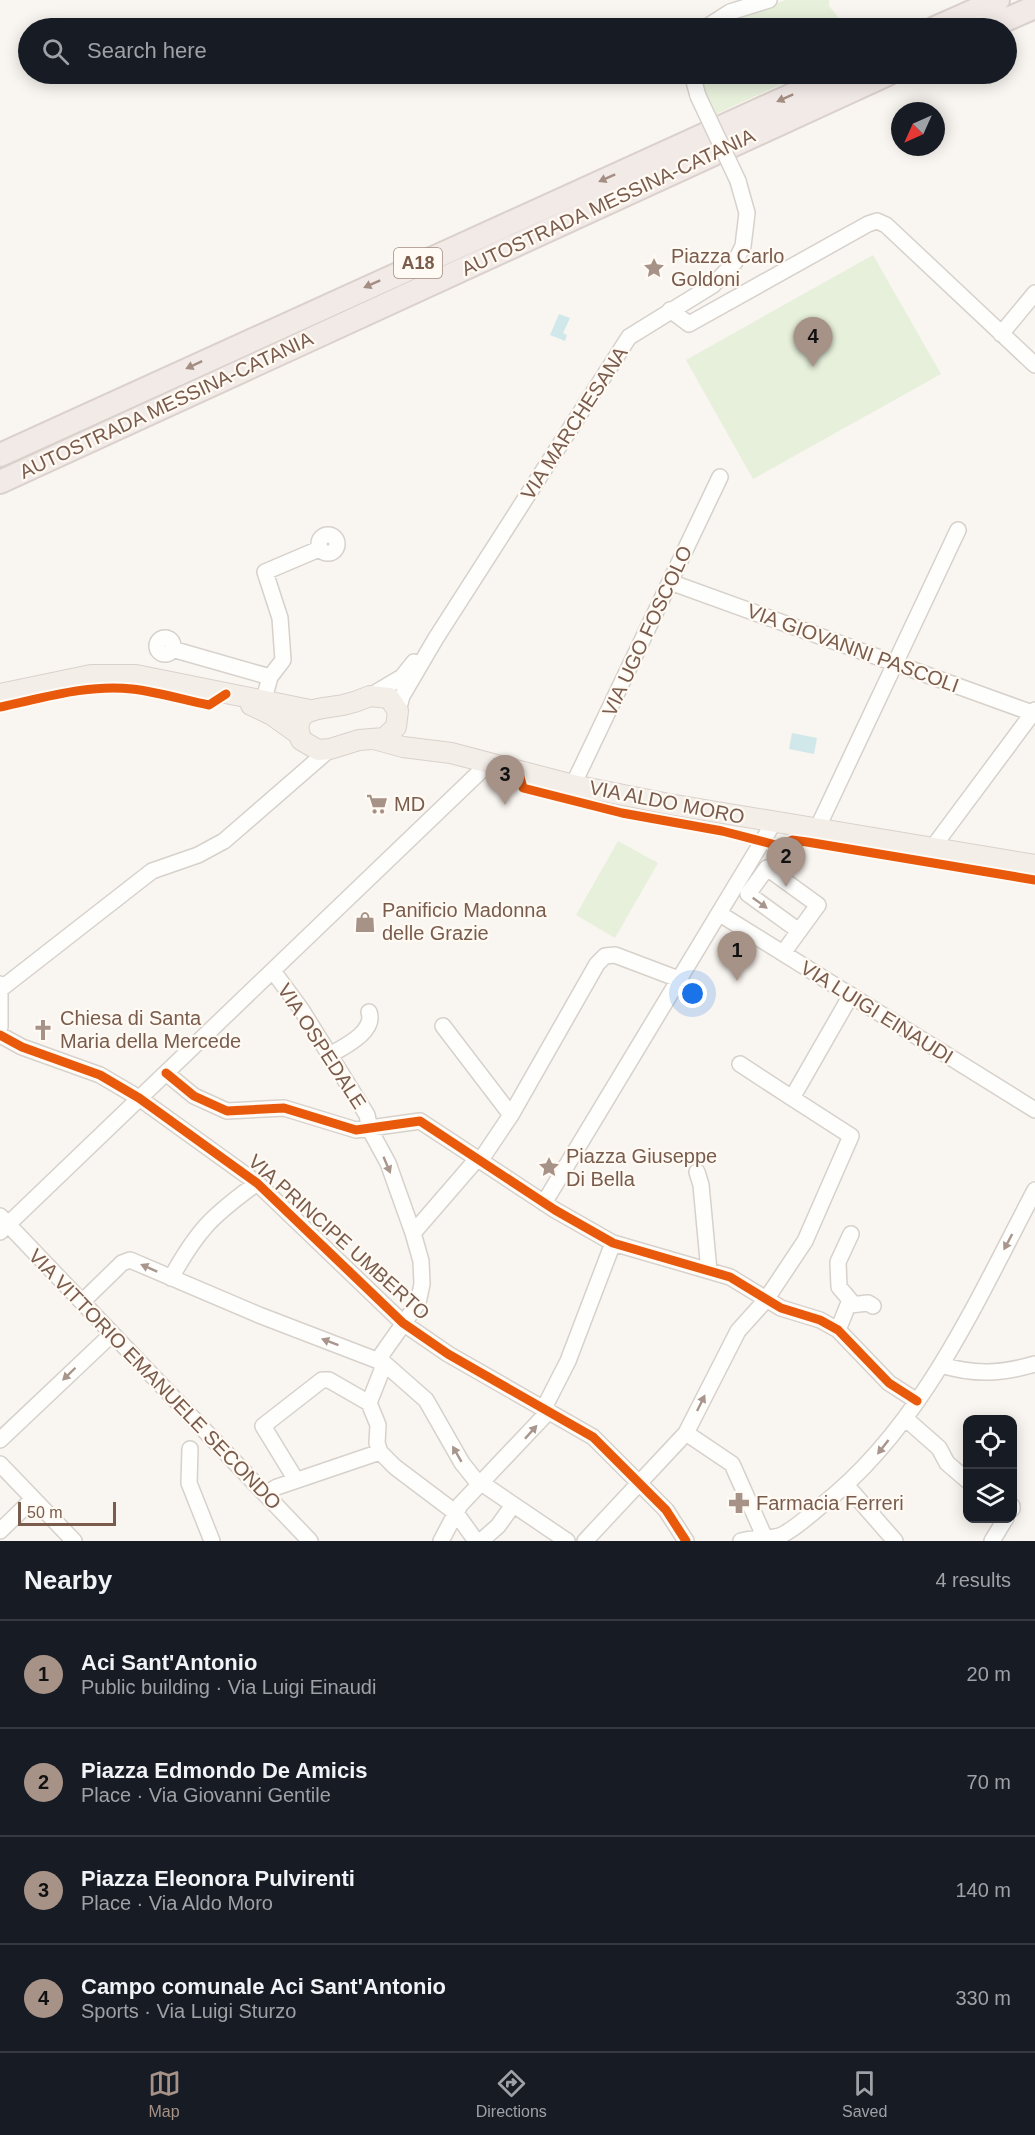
<!DOCTYPE html>
<meta charset="utf-8">
<style>
body{margin:0;font-family:Helvetica,sans-serif;background:#242831;color:#f1f3f6}
.controls{position:absolute;right:18px;bottom:18px;display:grid;overflow:hidden;border-radius:12px;box-shadow:0 3px 15px #0003}
.controls button{width:54px;height:54px;display:grid;place-items:center;padding:0;border:0;border-bottom:2px solid #363941;background:#171b24;color:#f1f3f6;font:30px sans-serif}
.compass{position:absolute;left:891px;top:102px;width:54px;height:54px;border-radius:50%;background:#171b24;box-shadow:0 3px 15px #0003;rotate:225deg}
.scale{position:absolute;left:18px;bottom:15px;width:98px;box-sizing:border-box;padding-left:6px;border:3px solid #7a5c4d;border-top:0;font-size:16px;line-height:21px;white-space:nowrap;color:#7a5c4d;-webkit-text-stroke:4px #fffaf3;paint-order:stroke}
.you{position:absolute;left:693px;top:994px;width:21px;height:21px;margin:-15px;border:4px solid #fff;border-radius:50%;background:#1a73e8;box-shadow:0 0 0 9px #1a73e833}
.badge{display:grid;place-items:center;width:39px;height:39px;border-radius:50%;background:#a69286;color:#111;font-size:20px;font-weight:700}
.pin{position:absolute;translate:-50% -50px;filter:drop-shadow(0 2px 3px #0008)}
.pin::after{content:'';position:absolute;top:32px;width:21px;height:18px;background:inherit;clip-path:polygon(0 0,100% 0,50% 100%)}
.list{margin:0;padding:0;list-style:none}
h2{display:flex;justify-content:space-between;align-items:center;height:78px;margin:0;padding:0 24px;font-size:26px}
h2 small{font-size:20px;font-weight:400;color:#9ea1a6}
.list li{display:grid;grid-template-columns:39px 1fr auto;gap:18px;align-items:center;box-sizing:border-box;height:108px;padding:0 24px;border-top:2px solid #363941}
.list b{display:block;font-size:22px;white-space:nowrap}
.list p{margin:0;font-size:20px;white-space:nowrap;color:#9ea1a6}
.list em{font-size:20px;font-style:normal;color:#9ea1a6}
.icon{flex:none;width:33px;height:33px;fill:none;stroke:currentColor;stroke-width:2;stroke-linecap:round;stroke-linejoin:round}
.map{position:relative;flex:none;width:1035px;height:1541px;overflow:hidden}
.search{position:absolute;background:#171b24;box-shadow:0 3px 15px #0003;left:18px;right:18px;top:18px;height:66px;display:flex;align-items:center;gap:15px;box-sizing:border-box;padding:0 21px;border-radius:33px;color:#9ea1a6;font-size:22px}
.sheet{height:510px;background:#171b24}
nav{display:flex;justify-content:space-around;align-items:center;box-sizing:border-box;height:84px;border-top:2px solid #363941;background:#171b24;font-size:16px;color:#9ea1a6}
nav a{display:grid;justify-items:center;gap:3px}
nav .on{color:#a69286}
.map>svg:first-child{display:block}
.green{fill:#e7f0db}
.water{fill:#d0e8ea}
.lines{fill:none;stroke-linecap:round;stroke-linejoin:round}
.minor-casing{stroke:#d7d1cb;stroke-width:18}
.major-casing{stroke:#dad1cc;stroke-width:22}
.highway-casing{stroke:#dad1cc;stroke-width:26}
.minor{stroke:#fefefd;stroke-width:15}
.major{stroke:#f3eee8;stroke-width:20}
.highway{stroke:#f2eae7;stroke-width:22}
.minor-bridge-casing{stroke:#d7d1cb;stroke-width:18;stroke-linecap:butt}
.minor-bridge{stroke:#fefefd;stroke-width:15}
.cycleway-casing{stroke:#fffaf3;stroke-width:13}
.cycleway{stroke:#e8590c;stroke-width:9}
.oneway{fill:#a48e83}
.oneway2{fill:#a8958b}
.labels{text-anchor:middle;stroke-width:4.5;stroke-linejoin:round;paint-order:stroke}
.shield{fill:#fffaf3;stroke:#a28b7f;stroke-width:1.5}
.shield-label{font-size:18px;font-weight:bold;fill:#7a5c4d}
.street-label{font-size:20px;fill:#7a5c4d;stroke:#fffaf3}
.poi-label{font-size:20px;fill:#7a5c4d;stroke:#fffaf3;text-anchor:start}
</style>
<div class="map">
<svg width="1035" height="1541" viewBox="0 0 1035 1541">
<rect width="100%" height="100%" fill="#f9f5f0"/>
<path class="green" d="M786,0H829V6L839,18L868,28H715L733,18Z
M698,74H803L714,115Z
M873,255L941,374L753,479L686,360Z
M618,841L658,863L615,938L576,915Z"/>
<path class="water" d="M559,314L570,318L563,333L567,335L565,341L550,335Z
M792,733L817,738L814,754L789,749Z"/>
<g class="lines">
<defs>
<path id="minor" d="M705,28L730,12L769,0
M692,74L698,96
M670,310L689,324L868,224L877,221L886,225L1035,365
M1001,334L1035,293
M319 544a9 9 0 1 1 18 0a9 9 0 1 1-18 0Z
M670,582L1035,714
M157 646a8 8 0 1 1 16 0a8 8 0 1 1-16 0Z
M172,649L270,677
M370,696L402,677L414,662
M264,699L270,677L283,660L280,618L265,572L319,549
M398,711L402,696L436,638L629,337L713,285L735,262L743,246L747,213L738,181
M573,785L720,477
M817,829L958,530
M933,847L1035,710
M720,914L1035,1110
M783,953L818,905L767,868L748,894L799,931
M273,971L301,1009L367,1115L370,1130L388,1163L413,1233L421,1261L422,1284L418,1303L382,1354V1370L369,1403L378,1425L377,1443L380,1452L395,1467L456,1513L476,1541
M0,984V1027
M2,988L152,871L198,855L224,841L330,749
M443,1026L511,1115
M0,1035L22,1047L100,1075L139,1098L257,1183L403,1323L448,1354L593,1437L666,1510L686,1541
M330,1055C343,1047 376,1032 369,1012
M740,1064L792,1098
M166,1073L194,1096L227,1111L284,1108L356,1130L420,1121L555,1210L613,1243L730,1277L781,1308L820,1320L838,1330L889,1383L917,1401
M480,1161L511,1115L597,964L605,956L615,955L681,980
M697,1172L701,1185L709,1271
M544,1203L774,822
M0,1216L310,1541
M0,1232L489,763
M413,1233L477,1159
M171,1278C198,1229 213,1215 257,1183
M82,1302L122,1263L130,1260L259,1315L384,1363L426,1400L462,1463L474,1478L567,1541
M850,1305L868,1303L873,1306
M838,1330L850,1300L839,1287L838,1262L851,1234
M941,1365C975,1375 1001,1374 1035,1364
M544,1408L568,1361L613,1243
M906,1419L939,1448L947,1463L968,1481
M686,1433L732,1464L765,1538
M0,1440L112,1334
M190,1449L189,1483L212,1541
M0,1464L74,1541
M296,1480L263,1426L322,1380H329L369,1403
M847,1486L895,1541
M265,1494L277,1487L380,1452
M1012,1506V1509
M0,1531L33,1499
M441,1541L460,1505L549,1411
M481,1541L498,1526L513,1505
M585,1541L686,1433L738,1331L765,1301L805,1241L851,1136L792,1098L851,995
M741,1541C754,1537 770,1540 782,1535C796,1528 810,1515 822,1505C922,1427 977,1300 1035,1190
M992,1541L1006,1518"/>
<path id="major" d="M0,694L91,675H136L310,710
M370,696L389,698L398,711L396,727L384,738L359,740L330,749L318,750L301,740C289,707 321,709 343,705C352,703 361,700 370,696Z
M251,705L272,715L300,735
M374,739L403,747L451,753L573,785L669,804L1035,865"/>
<path id="highway" d="M935,28L998,0
M987,28L1035,7
M0,455L838,74
M0,482L888,74"/>
</defs>
<use href="#minor" class="minor-casing"/>
<use href="#major" class="major-casing"/>
<use href="#highway" class="highway-casing"/>
<use href="#minor" class="minor"/>
<use href="#major" class="major"/>
<use href="#highway" class="highway"/>
<defs>
<path id="minor-bridge" d="M698,96L738,181"/>
</defs>
<use href="#minor-bridge" class="minor-bridge-casing"/>
<use href="#minor-bridge" class="minor-bridge"/>
<defs>
<path id="cycleway" d="M0,707C43,698 88,684 132,689C158,692 184,700 209,705L226,694
M518,770L523,788L622,813L722,831L780,846L792,840L807,842L1035,880
M0,1035L22,1047L100,1075L139,1098L257,1183L403,1323L448,1354L593,1437L666,1510L686,1541
M166,1073L194,1096L227,1111L284,1108L356,1130L420,1121L555,1210L613,1243L730,1277L781,1308L820,1320L838,1330L889,1383L917,1401"/>
</defs>
<use href="#cycleway" class="cycleway-casing"/>
<use href="#cycleway" class="cycleway"/>
</g>
<defs><path id="oneway-solid" d="M-6-.8H1V-3.2L6.5 0L1 3.2V.8H-6Z" transform="scale(1.5)"/></defs>
<g class="oneway">
<use href="#oneway-solid" transform="translate(785 98) rotate(156)"/>
<use href="#oneway-solid" transform="translate(607 178) rotate(156)"/>
<use href="#oneway-solid" transform="translate(372 284) rotate(156)"/>
<use href="#oneway-solid" transform="translate(194 365) rotate(155)"/>
</g>
<g class="oneway2">
<use href="#oneway-solid" transform="translate(760 903) rotate(36)"/>
<use href="#oneway-solid" transform="translate(387 1165) rotate(67)"/>
<use href="#oneway-solid" transform="translate(1008 1242) rotate(118)"/>
<use href="#oneway-solid" transform="translate(149 1268) rotate(-156)"/>
<use href="#oneway-solid" transform="translate(330 1342) rotate(-159)"/>
<use href="#oneway-solid" transform="translate(69 1374) rotate(136)"/>
<use href="#oneway-solid" transform="translate(701 1403) rotate(-64)"/>
<use href="#oneway-solid" transform="translate(531 1432) rotate(-48)"/>
<use href="#oneway-solid" transform="translate(883 1447) rotate(128)"/>
<use href="#oneway-solid" transform="translate(457 1454) rotate(-120)"/>
</g>
<defs>
<symbol id="sight-bare" viewBox="-9 -9 18 18"><path d="M0-6L1.8-2.2L6-1.7L2.9 1.2L3.7 5.4L0 3.3L-3.7 5.4L-2.9 1.2L-6-1.7L-1.8-2.2Z" fill="#a69286" stroke="#fffaf3" stroke-width="2.5" paint-order="stroke"/></symbol>
<symbol id="supermarket-bare" viewBox="-9 -9 18 18"><path d="M-6-5.5h2.5l.6 2H6L4.5 2H-2.5L-4.4-4H-6ZM-1.5 3.2a1.3 1.3 0 1 0 .1 0ZM3 3.2a1.3 1.3 0 1 0 .1 0Z" fill="#a69286" stroke="#fffaf3" stroke-width="2.5" paint-order="stroke"/></symbol>
<symbol id="shop-bare" viewBox="-9 -9 18 18"><path d="M-5-2.5h2.3a2.7 3.5 0 0 1 5.4 0H5L5.5 6h-11ZM-1.5-2.5h3a1.5 2.3 0 0 0-3 0Z" fill="#a69286" stroke="#fffaf3" stroke-width="2.5" paint-order="stroke"/></symbol>
<symbol id="church-bare" viewBox="-9 -9 18 18"><path d="M-1.2-6h2.4v3.5h3.3v2.4h-3.3V6h-2.4V-.1h-3.3v-2.4h3.3Z" fill="#a69286" stroke="#fffaf3" stroke-width="2.5" paint-order="stroke"/></symbol>
<symbol id="pharmacy-bare" viewBox="-9 -9 18 18"><path d="M-2-6h4v4h4v4h-4v4h-4v-4h-4v-4h4Z" fill="#a69286" stroke="#fffaf3" stroke-width="2.5" paint-order="stroke"/></symbol>
</defs>
<g fill-rule="evenodd">
<use href="#sight-bare" x="639" y="253" width="30" height="30"/>
<use href="#supermarket-bare" x="362" y="789" width="30" height="30"/>
<use href="#shop-bare" x="350" y="907" width="30" height="30"/>
<use href="#church-bare" x="28" y="1015" width="30" height="30"/>
<use href="#sight-bare" x="534" y="1152" width="30" height="30"/>
<use href="#pharmacy-bare" x="724" y="1488" width="30" height="30"/>
</g>
<g class="labels">
<rect class="shield" x="394" y="248" width="48" height="30" rx="4.5"/>
<g class="shield-label">
<text x="418" y="269">A18</text>
</g>
<g class="street-label">
<text transform="translate(608 202) rotate(-25)" y="7">AUTOSTRADA MESSINA-CATANIA</text>
<text transform="translate(166 405) rotate(-25)" y="7">AUTOSTRADA MESSINA-CATANIA</text>
<text transform="translate(574 423) rotate(-57)" y="7">VIA MARCHESANA</text>
<text transform="translate(647 631) rotate(-65)" y="7">VIA UGO FOSCOLO</text>
<text transform="translate(853 648) rotate(20)" y="7">VIA GIOVANNI PASCOLI</text>
<text transform="translate(667 802) rotate(11)" y="7">VIA ALDO MORO</text>
<text transform="translate(877 1012) rotate(32)" y="7">VIA LUIGI EINAUDI</text>
<text transform="translate(322 1046) rotate(57)" y="7">VIA OSPEDALE</text>
<text transform="translate(339 1237) rotate(42)" y="7">VIA PRINCIPE UMBERTO</text>
<text transform="translate(155 1379) rotate(46)" y="7">VIA VITTORIO EMANUELE SECONDO</text>
</g>
<g class="poi-label">
<text x="671" y="263">Piazza Carlo<tspan x="671" dy="23">Goldoni</tspan></text>
<text x="394" y="811">MD</text>
<text x="382" y="917">Panificio Madonna<tspan x="382" dy="23">delle Grazie</tspan></text>
<text x="60" y="1025">Chiesa di Santa<tspan x="60" dy="23">Maria della Mercede</tspan></text>
<text x="566" y="1163">Piazza Giuseppe<tspan x="566" dy="23">Di Bella</tspan></text>
<text x="756" y="1510">Farmacia Ferreri</text>
</g>
</g>
</svg>
<div class="controls">
<button><svg class="icon" aria-label="locate" viewBox="0 0 24 24"><circle cx="12" cy="12" r="6"/><path d="M12 2v4M12 18v4M2 12h4M18 12h4"/></svg></button>
<button><svg class="icon" aria-label="layers" viewBox="0 0 24 24"><path d="M12 4l9 5-9 5-9-5zM3 14l9 5 9-5"/></svg></button>
</div>
<svg class="compass" viewBox="-18 -18 36 36"><path d="M0-13l5 13h-10z" fill="#e53935"/><path d="M0 13l5-13h-10z" fill="#9ea1a6"/></svg>
<div class="scale">50 m</div>
<div class="you"></div>
<div class="pin badge" style="left:737px;top:981px">1</div>
<div class="pin badge" style="left:786px;top:887px">2</div>
<div class="pin badge" style="left:505px;top:805px">3</div>
<div class="pin badge" style="left:813px;top:367px">4</div>
<div class="search"><svg class="icon" aria-label="search" viewBox="0 0 24 24"><circle cx="10" cy="10" r="6"/><path d="M15 15l6 6"/></svg>Search here</div>
</div>
<section class="sheet">
<h2>Nearby<small>4 results</small></h2>
<ul class="list">
<li><span class="badge">1</span><div><b>Aci Sant'Antonio</b><p>Public building · Via Luigi Einaudi</p></div><em>20 m</em></li>
<li><span class="badge">2</span><div><b>Piazza Edmondo De Amicis</b><p>Place · Via Giovanni Gentile</p></div><em>70 m</em></li>
<li><span class="badge">3</span><div><b>Piazza Eleonora Pulvirenti</b><p>Place · Via Aldo Moro</p></div><em>140 m</em></li>
<li><span class="badge">4</span><div><b>Campo comunale Aci Sant'Antonio</b><p>Sports · Via Luigi Sturzo</p></div><em>330 m</em></li>
</ul>
</section>
<nav>
<a class="on"><svg class="icon" aria-label="map" viewBox="0 0 24 24"><path d="M3 6l6-2 6 2 6-2v14l-6 2-6-2-6 2zM9 4v14M15 6v14"/></svg>Map</a>
<a><svg class="icon" aria-label="directions" viewBox="0 0 24 24"><path d="M12 3l9 9-9 9-9-9zM9 14v-3h6M13 9l2 2-2 2"/></svg>Directions</a>
<a><svg class="icon" aria-label="saved" viewBox="0 0 24 24"><path d="M7 4h10v16l-5-4-5 4z"/></svg>Saved</a>
</nav>
